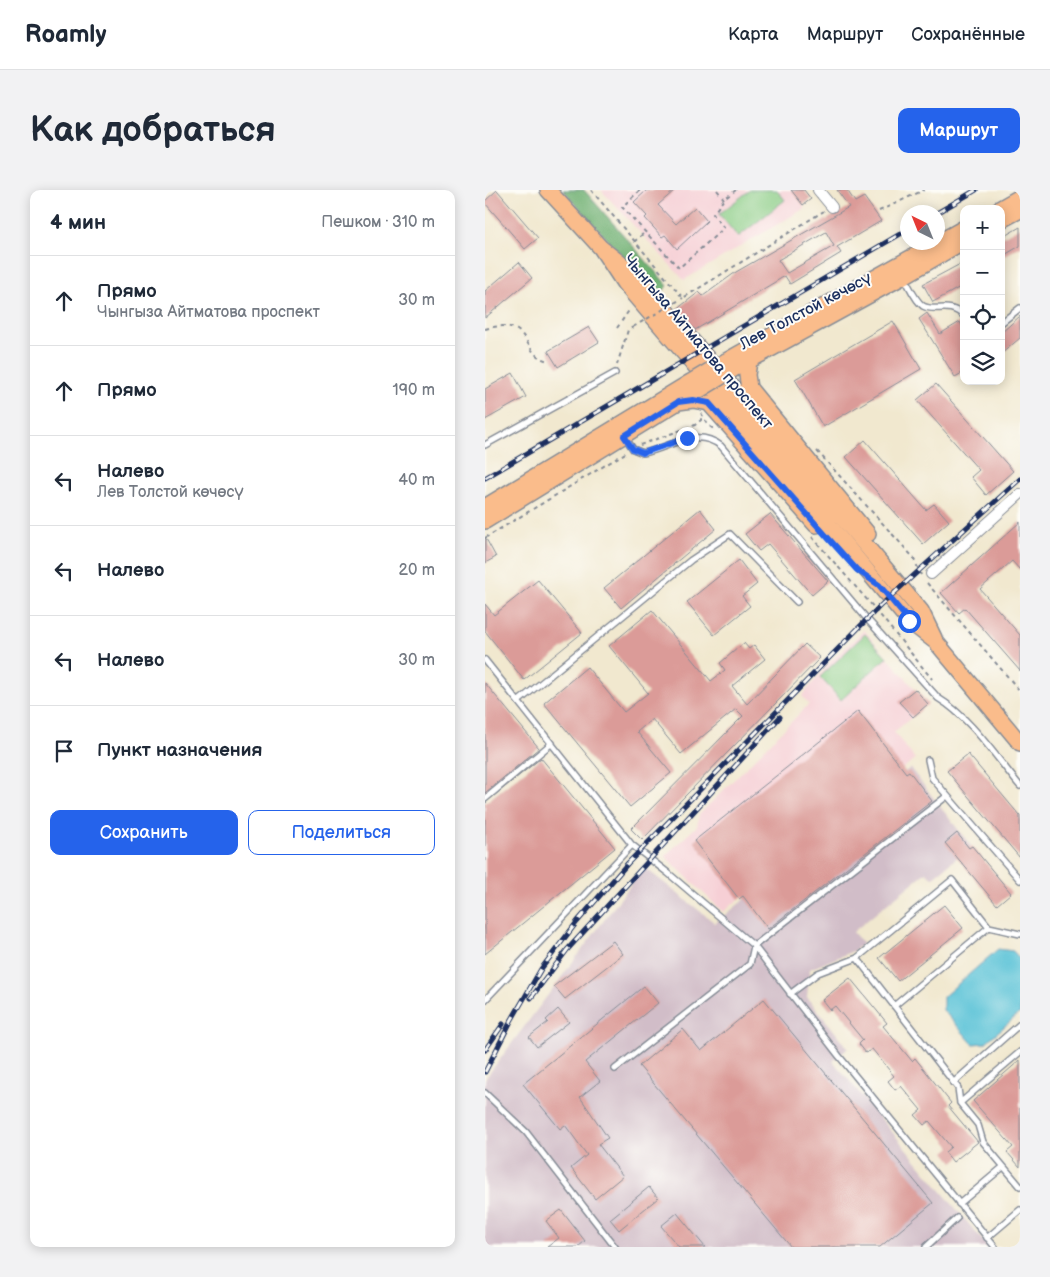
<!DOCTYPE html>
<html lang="ru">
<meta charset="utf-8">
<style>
body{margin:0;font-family:"Balsamiq Sans",sans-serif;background:#f2f2f3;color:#1f2937}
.controls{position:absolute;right:15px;top:15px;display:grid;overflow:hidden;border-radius:10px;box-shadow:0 2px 12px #0003}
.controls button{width:45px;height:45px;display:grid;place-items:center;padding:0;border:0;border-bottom:1px solid #e0e1e3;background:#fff;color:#1f2937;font:25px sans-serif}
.compass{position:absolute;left:415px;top:15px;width:45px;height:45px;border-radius:50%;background:#fff;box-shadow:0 2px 12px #0003;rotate:317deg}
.stop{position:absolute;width:15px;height:15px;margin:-11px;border:4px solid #2563eb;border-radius:50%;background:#fff}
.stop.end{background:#2563eb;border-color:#fff;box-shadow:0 1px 5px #0008}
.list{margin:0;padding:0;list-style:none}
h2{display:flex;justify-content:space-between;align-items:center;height:65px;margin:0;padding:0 20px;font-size:21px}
h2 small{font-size:16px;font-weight:400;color:#747a83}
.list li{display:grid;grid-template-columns:32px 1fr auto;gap:15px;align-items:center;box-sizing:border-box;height:90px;padding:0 20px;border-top:1px solid #e0e1e3}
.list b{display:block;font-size:19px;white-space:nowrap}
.list p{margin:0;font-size:16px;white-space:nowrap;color:#747a83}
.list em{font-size:16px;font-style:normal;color:#747a83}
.actions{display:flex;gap:10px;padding:15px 20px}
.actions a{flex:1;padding:11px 0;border:1px solid #2563eb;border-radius:10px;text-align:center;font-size:18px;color:#2563eb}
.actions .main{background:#2563eb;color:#fff}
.icon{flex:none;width:28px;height:28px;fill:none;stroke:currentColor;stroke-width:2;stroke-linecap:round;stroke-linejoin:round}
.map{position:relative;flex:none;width:535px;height:1057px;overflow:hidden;border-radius:10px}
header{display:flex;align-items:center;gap:30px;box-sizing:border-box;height:70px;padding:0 25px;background:#fff;border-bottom:1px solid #e0e1e3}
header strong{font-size:24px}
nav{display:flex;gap:28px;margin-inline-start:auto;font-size:18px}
.intro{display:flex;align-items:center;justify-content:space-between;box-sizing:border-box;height:120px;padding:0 30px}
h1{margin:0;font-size:35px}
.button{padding:12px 22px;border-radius:10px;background:#2563eb;color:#fff;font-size:18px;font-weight:700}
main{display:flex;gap:30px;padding:0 30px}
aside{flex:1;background:#fff;border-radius:10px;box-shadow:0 2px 12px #0003}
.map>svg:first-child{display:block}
.built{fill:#f6cfd5}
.industrial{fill:#d1bdc8}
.green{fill:#8acc85;stroke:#527e72}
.forest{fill:#6fb072;stroke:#457068}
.water{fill:#5ac2d7;stroke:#3a789a}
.building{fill:#db9b98;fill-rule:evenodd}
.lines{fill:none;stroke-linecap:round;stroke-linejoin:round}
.lane-casing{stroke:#868c96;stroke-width:8}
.street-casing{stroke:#868c96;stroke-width:12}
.primary-casing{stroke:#868c96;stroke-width:18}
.path{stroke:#868c96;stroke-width:2;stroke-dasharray:4 4;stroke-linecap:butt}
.lane{stroke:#fff;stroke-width:5}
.street{stroke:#fff;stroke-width:10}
.primary{stroke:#fabc8b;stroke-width:15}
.rail-casing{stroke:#1b2f5e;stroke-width:5}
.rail{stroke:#fdfcf7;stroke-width:3;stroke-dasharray:9;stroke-linecap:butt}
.primary-bridge-casing{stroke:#868c96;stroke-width:18;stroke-linecap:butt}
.path-bridge{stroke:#868c96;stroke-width:2;stroke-dasharray:4 4;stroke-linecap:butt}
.primary-bridge{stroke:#fabc8b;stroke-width:15}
.route{stroke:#2563eb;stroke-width:6}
.labels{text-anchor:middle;stroke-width:4;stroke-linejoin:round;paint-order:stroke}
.street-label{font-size:16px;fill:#1b2f5e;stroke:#fdfcf7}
</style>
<header>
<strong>Roamly</strong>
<nav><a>Карта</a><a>Маршрут</a><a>Сохранённые</a></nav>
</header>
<div class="intro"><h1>Как добраться</h1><a class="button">Маршрут</a></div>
<main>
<aside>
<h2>4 мин<small>Пешком · 310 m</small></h2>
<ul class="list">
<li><svg class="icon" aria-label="ahead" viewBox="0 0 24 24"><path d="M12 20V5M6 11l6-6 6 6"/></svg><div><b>Прямо</b><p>Чынгыза Айтматова проспект</p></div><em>30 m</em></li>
<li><svg class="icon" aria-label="ahead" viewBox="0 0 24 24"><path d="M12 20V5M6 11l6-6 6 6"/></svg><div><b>Прямо</b></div><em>190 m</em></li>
<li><svg class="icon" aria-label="left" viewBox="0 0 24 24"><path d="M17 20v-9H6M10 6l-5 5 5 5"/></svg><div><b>Налево</b><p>Лев Толстой көчөсү</p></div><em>40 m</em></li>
<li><svg class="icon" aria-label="left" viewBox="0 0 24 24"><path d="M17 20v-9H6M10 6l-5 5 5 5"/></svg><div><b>Налево</b></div><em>20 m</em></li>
<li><svg class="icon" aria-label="left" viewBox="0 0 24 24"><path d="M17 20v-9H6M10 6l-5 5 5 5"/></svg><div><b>Налево</b></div><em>30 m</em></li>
<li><svg class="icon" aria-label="arrive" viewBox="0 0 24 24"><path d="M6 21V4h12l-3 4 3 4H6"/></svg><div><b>Пункт назначения</b></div></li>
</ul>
<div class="actions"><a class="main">Сохранить</a><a>Поделиться</a></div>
</aside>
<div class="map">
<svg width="535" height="1057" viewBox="0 0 535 1057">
<rect width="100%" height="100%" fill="#fdfcf7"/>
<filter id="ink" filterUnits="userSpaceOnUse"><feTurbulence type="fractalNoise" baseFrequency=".02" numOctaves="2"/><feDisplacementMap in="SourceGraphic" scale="10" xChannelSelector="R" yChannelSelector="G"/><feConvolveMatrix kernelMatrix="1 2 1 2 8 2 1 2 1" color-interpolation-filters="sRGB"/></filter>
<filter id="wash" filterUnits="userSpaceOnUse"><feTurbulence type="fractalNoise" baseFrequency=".0096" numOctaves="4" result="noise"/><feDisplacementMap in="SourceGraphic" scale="20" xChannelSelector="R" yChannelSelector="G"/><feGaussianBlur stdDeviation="1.12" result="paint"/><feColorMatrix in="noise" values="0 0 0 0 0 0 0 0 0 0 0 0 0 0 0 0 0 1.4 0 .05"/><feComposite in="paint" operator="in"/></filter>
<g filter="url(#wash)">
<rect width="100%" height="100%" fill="#f1e8cf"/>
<path class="built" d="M116,0H306L320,18L199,90Z
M379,440L443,514L409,542L430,569L238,722L180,666L212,636L214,625L324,514L317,506L345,472Z"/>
<path class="industrial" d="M425,578L486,656L447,688L441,682L368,742L378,754L368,761L325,779L322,807L363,858L348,871L503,1057H0V889L159,677L230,733Z"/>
<path class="green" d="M265,0H292L300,10L253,47L234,24Z
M380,444L402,467L356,510L335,487Z"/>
<path class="forest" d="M78,0H99L183,96L173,106Z"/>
<path class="water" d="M513,759L528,761L535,769V823L500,853L488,854L458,820V807Z"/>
<g id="blocks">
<path class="building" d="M12,0L53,48L40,59L0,13V11Z
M162,0H190L173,15L191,34L210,17L222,31L192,59L180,45L177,47L160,28L162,26L149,12Z
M306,0H319L326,9L318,15Z
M352,0H362L370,12L379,7L396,31L352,57L356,63L305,94L300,86L210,140L192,119L214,102L218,106L251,82L364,17ZM341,42L349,56L302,83L293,70Z
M535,37V56L516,67V48Z
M34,72L47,88L0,128V101Z
M479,72V95L448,112L438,94Z
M442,123L455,144L475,132L479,140V182L470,187L434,129Z
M535,126V148L516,164V143Z
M408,131L436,179L338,237L310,189Z
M104,137L114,152L73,177L63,161Z
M28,183L41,207L0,230V199Z
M451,194L528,281L501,305L486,287L494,280L432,210Z
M380,250L441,320L449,314L464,331L438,354L361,267Z
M215,319L231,339L136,418L119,398Z
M285,324L343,391L327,405L283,354L274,361L260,344Z
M535,332V380L527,371L495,399L535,445V481L480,418L474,423L456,403Z
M0,347L11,367L0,373Z
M254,370L272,394L257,406L265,416L229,445L202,412Z
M53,390L97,443L39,490L0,441V414L9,425Z
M167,420L226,491L240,480L235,473L259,453L264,459L269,455L280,469L247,496L262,514L320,454L335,468L157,650L146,639L258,526L251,519L196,564L167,529L152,542L186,583L145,617L59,513L102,477L139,522L163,503L124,456Z
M0,493L54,558L0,603Z
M430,499L443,514L428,527L414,512Z
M373,521L421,583L424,581L447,611L283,739L258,706L254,709L209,651Z
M483,564L535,626V668L462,581Z
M56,568L130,658L0,764V613Z
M472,643L484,658L487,656L526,703L512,715L460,653Z
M459,715L478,738L413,791L394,768Z
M128,751L138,764L80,809L69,796Z
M365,788L402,833L398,836L427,871L430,868L466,913L463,916L493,952L468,972L460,962L466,957L444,931L439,935L430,925L436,920L416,896L410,900L403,891L409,886L387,859L381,863L374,854L378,850L350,816L345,820L337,810Z
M159,796L173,813L100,872L115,891L95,907L123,948L113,954L138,986L110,1009L86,978L102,965L80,935L75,939L38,894Z
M279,809L448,1013L395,1057H306L154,876L198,839L216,861Z
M73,819L84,832L52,857L44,847L63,832L61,830Z
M535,870V977L522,962L528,957L488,911Z
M164,997L173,1008L134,1040L125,1029Z
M76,1020L100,1051L93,1057H62L74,1048L61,1031Z
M192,1023L220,1057H194L176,1036Z"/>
</g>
</g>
<g filter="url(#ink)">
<use href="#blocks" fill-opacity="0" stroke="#868c96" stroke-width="1"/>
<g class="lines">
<defs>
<path id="lane" d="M419,87C424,95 430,111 438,116C452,123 463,111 479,126
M516,133L535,118
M140,247L148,259L158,263C185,258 210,236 236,256L382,429L453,508C485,527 511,567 535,596
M0,255L130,183
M0,470L147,655L183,683L269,756L354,866L510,1057
M34,511L206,370L245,344L312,412
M443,570L447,588L535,690
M0,609L67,553
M372,768L473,898L475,913L493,935L498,952L535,996
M305,804L333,783L372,768L467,690L504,737L535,744
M0,810L147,655
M409,816L504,737
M130,879L265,774L269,756L462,606
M468,893L535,834
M0,903L41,942L130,1057
M475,913L535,862
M474,1014L518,977
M502,1048L535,1020
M441,1057L472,1028"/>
<path id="street" d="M333,0L347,17
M446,384L535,304"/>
<path id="primary" d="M63,0L116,58L149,84L253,204L436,421L449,448
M514,19L535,7
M516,30L535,20
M116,58L139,93L242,213L424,431L451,452L535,553
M241,171L479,38
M264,171L262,185L264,198L383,344
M247,180L419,86L479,51
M193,212L208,210L224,213L331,335
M0,317L204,193
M0,331L201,207"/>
</defs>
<use href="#lane" class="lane-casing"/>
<use href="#street" class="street-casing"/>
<use href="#primary" class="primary-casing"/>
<path class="path" d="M106,0L198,108L339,21
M155,0L137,17L194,78L239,38L228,24L239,9L251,0
M232,0L239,9
M394,21L439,0
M149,52L160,42
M132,138L145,119
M0,139C50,125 34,166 64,171
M132,175L143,140L148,137
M216,223L223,235L230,240
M155,255L210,235L216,230V226
M332,261L428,367L436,385
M327,347L391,420L447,489
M0,348L142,262
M442,393L535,501"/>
<use href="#lane" class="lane"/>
<use href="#street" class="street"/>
<use href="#primary" class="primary"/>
<defs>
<path id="rail" d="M452,23L491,0
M0,288L422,40
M46,808L82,760L295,527
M0,860L18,834
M0,882L26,831L56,779L92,732L143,673L395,416L535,289"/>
</defs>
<use href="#rail" class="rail-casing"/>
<use href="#rail" class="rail"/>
<defs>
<path id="primary-bridge" d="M204,193L241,171
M211,202L247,180"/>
</defs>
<use href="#primary-bridge" class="primary-bridge-casing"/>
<path class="path-bridge" d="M148,137L198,108"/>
<use href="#primary-bridge" class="primary-bridge"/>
</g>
</g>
<g class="lines" filter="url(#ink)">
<path class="route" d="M202,248L158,263L148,259L139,246L193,212L208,210L224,213L344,349L372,380L394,395L424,431"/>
</g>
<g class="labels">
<g class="street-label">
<text transform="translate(320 120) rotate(-28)" y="6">Лев Толстой көчөсү</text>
<text transform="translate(214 151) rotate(50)" y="6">Чынгыза Айтматова проспект</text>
</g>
</g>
</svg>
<div class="controls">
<button>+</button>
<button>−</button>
<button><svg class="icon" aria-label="locate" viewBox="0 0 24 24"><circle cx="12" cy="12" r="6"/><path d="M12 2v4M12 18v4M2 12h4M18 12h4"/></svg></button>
<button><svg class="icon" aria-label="layers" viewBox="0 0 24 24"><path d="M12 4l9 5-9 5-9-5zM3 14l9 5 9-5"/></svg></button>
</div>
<svg class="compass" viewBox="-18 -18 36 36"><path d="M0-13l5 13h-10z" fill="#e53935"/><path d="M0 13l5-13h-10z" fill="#747a83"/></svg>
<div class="stop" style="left:424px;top:431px"></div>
<div class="stop end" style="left:202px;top:248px"></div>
</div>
</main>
